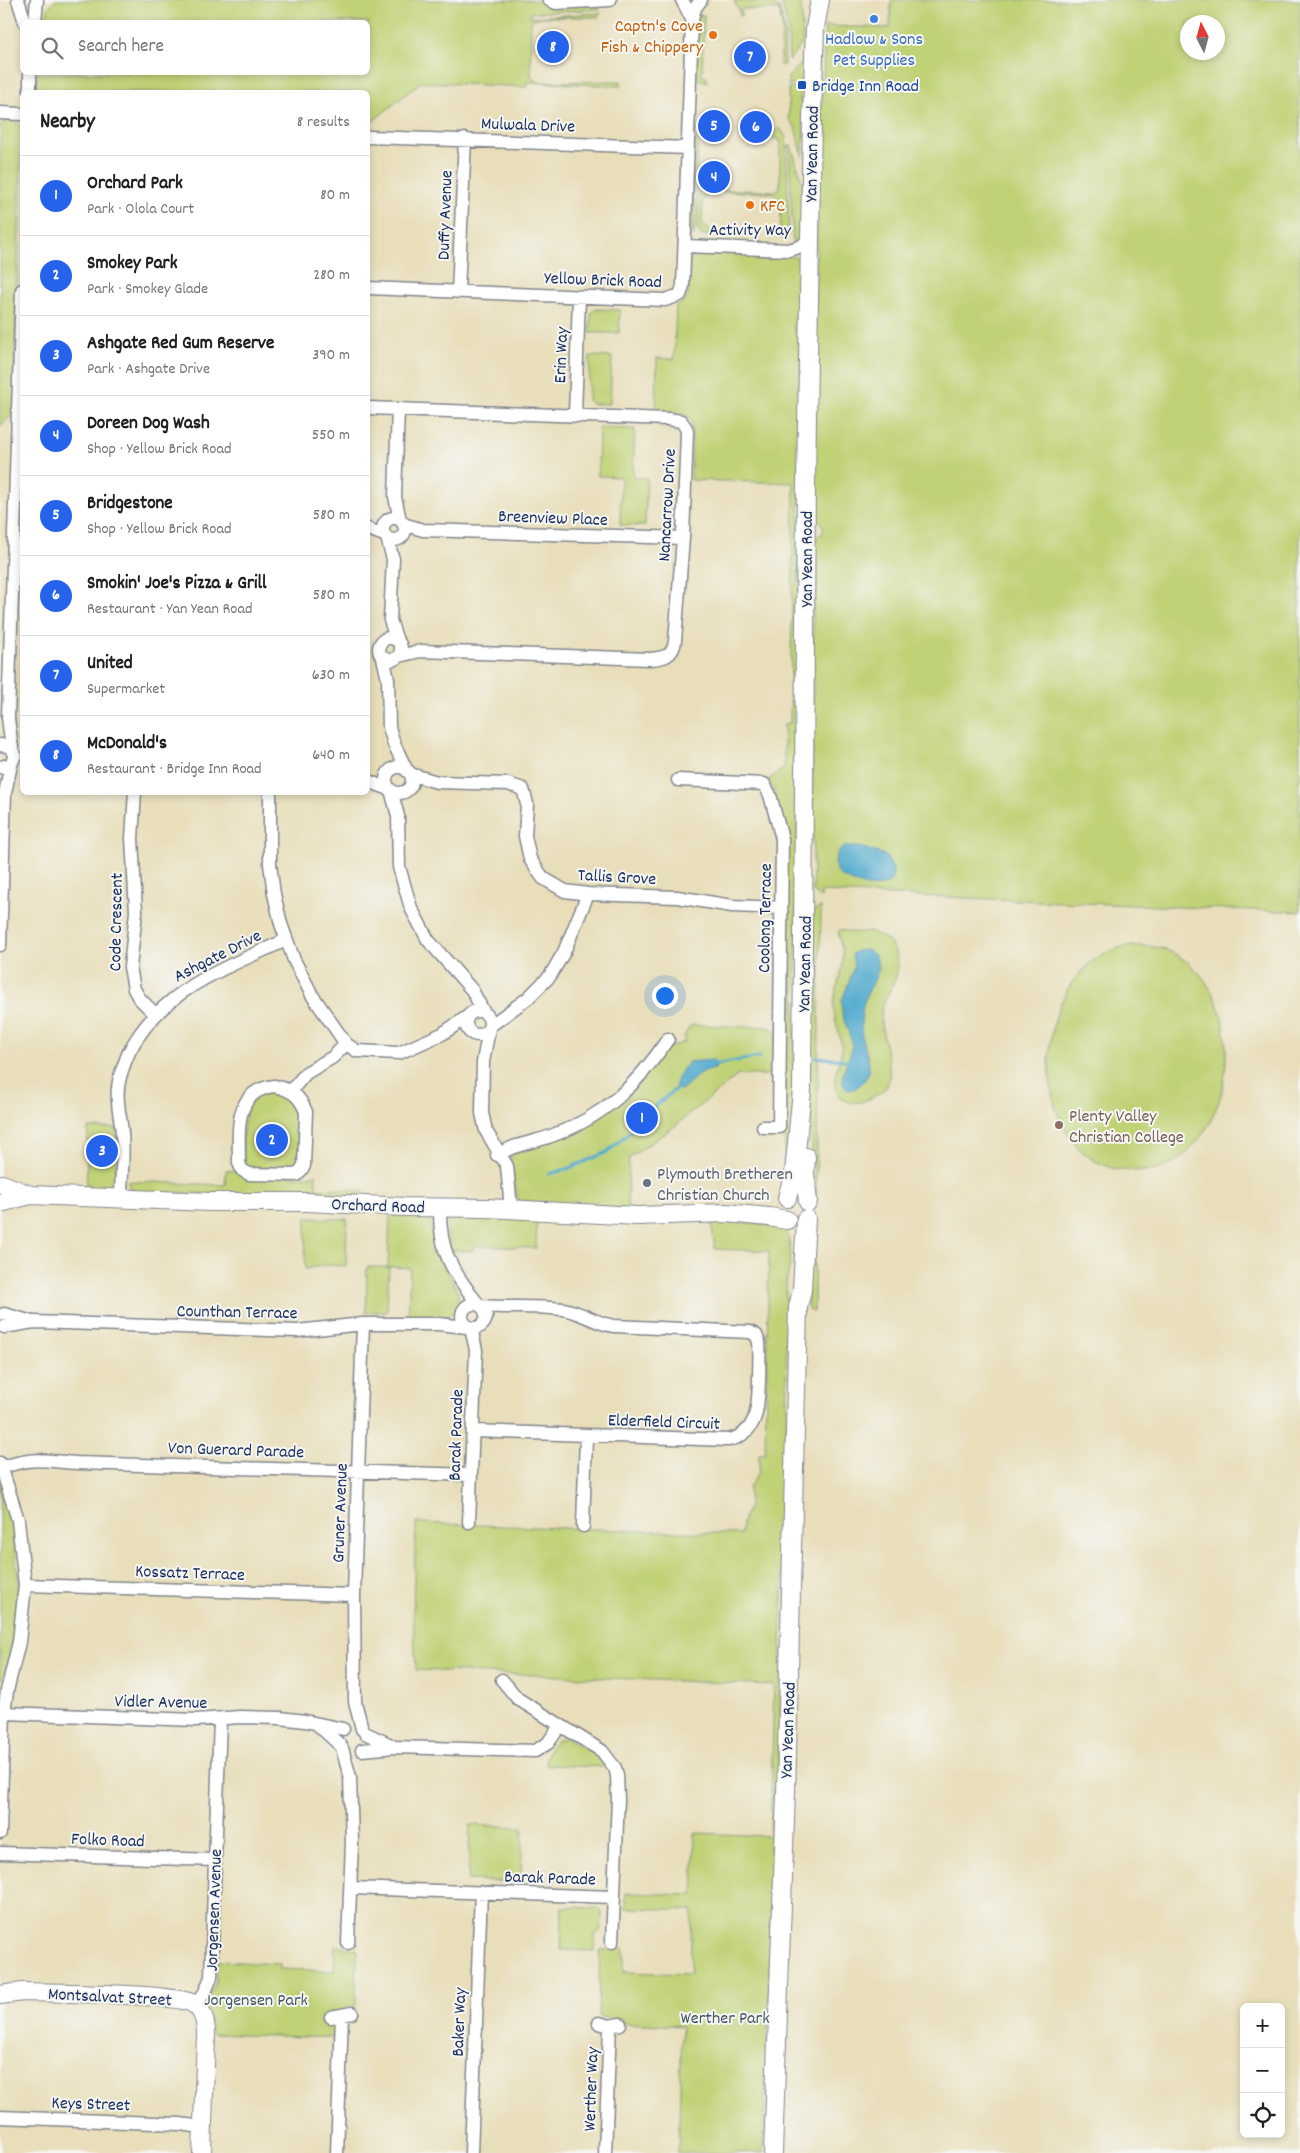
<!DOCTYPE html>
<meta charset="utf-8">
<style>
body{margin:0;font-family:Dekko,sans-serif;background:#f2f2f2;color:#202124}
.controls{position:absolute;right:15px;bottom:15px;display:grid;overflow:hidden;border-radius:8px;box-shadow:0 2px 8px #0003}
.controls button{width:45px;height:45px;display:grid;place-items:center;padding:0;border:0;border-bottom:1px solid #e0e0e0;background:#fff;color:#202124;font:25px sans-serif}
.compass{position:absolute;left:1180px;top:15px;width:45px;height:45px;border-radius:50%;background:#fff;box-shadow:0 2px 8px #0003;rotate:354deg}
.you{position:absolute;left:664px;top:995px;width:18px;height:18px;margin:-12px;border:4px solid #fff;border-radius:50%;background:#1a73e8;box-shadow:0 0 0 8px #1a73e833}
.badge{display:grid;place-items:center;width:32px;height:32px;border-radius:50%;background:#2563eb;color:#fff;font-size:16px;font-weight:700}
.pin{position:absolute;translate:-50% -50%;border:2px solid #fff;box-shadow:0 1px 5px #0006}
.list{margin:0;padding:0;list-style:none}
h2{display:flex;justify-content:space-between;align-items:center;height:65px;margin:0;padding:0 20px;font-size:21px}
h2 small{font-size:16px;font-weight:400;color:#757577}
.list li{display:grid;grid-template-columns:32px 1fr auto;gap:15px;align-items:center;box-sizing:border-box;height:80px;padding:0 20px;border-top:1px solid #e0e0e0}
.list b{display:block;font-size:19px;white-space:nowrap}
.list p{margin:0;font-size:16px;white-space:nowrap;color:#757577}
.list em{font-size:16px;font-style:normal;color:#757577}
.icon{flex:none;width:28px;height:28px;fill:none;stroke:currentColor;stroke-width:2;stroke-linecap:round;stroke-linejoin:round}
.map{position:relative;flex:none;width:1300px;height:2153px;overflow:hidden}
.search{position:absolute;background:#fff;box-shadow:0 2px 8px #0003;left:20px;top:20px;width:350px;height:55px;display:flex;align-items:center;gap:12px;box-sizing:border-box;padding:0 18px;border-radius:8px;color:#757577;font-size:19px}
.panel{position:absolute;background:#fff;box-shadow:0 2px 8px #0003;left:20px;top:90px;width:350px;height:705px;border-radius:8px}
.map>svg:first-child{display:block}
.green{fill:#c0d276;stroke:#6e806a;fill-rule:evenodd}
.water{fill:#51aace;stroke:#366c96}
.lines{fill:none;stroke-linecap:round;stroke-linejoin:round}
.stream{stroke:#51aace;stroke-width:3}
.street-casing{stroke:#82868c;stroke-width:15}
.secondary-casing{stroke:#82868c;stroke-width:20}
.street{stroke:#fff;stroke-width:12}
.secondary{stroke:#fff;stroke-width:18}
.shop-dot{fill:#3f7fe0;stroke:#f6f6f2;stroke-width:2}
.food-dot{fill:#e8710a;stroke:#f6f6f2;stroke-width:2}
.transit-dot{fill:#1a4fb4;stroke:#f6f6f2;stroke-width:2}
.education-dot{fill:#8d6e63;stroke:#f6f6f2;stroke-width:2}
.worship-dot{fill:#6b7280;stroke:#f6f6f2;stroke-width:2}
.labels{text-anchor:middle;stroke-width:4;stroke-linejoin:round;paint-order:stroke}
.food-label{font-size:18px;fill:#c56008;stroke:#f6f6f2;text-anchor:end}
.shop-label{font-size:18px;fill:#366cbe;stroke:#f6f6f2}
.transit-label{font-size:18px;fill:#164399;stroke:#f6f6f2;text-anchor:start}
.street-label{font-size:18px;fill:#1b2f5e;stroke:#f6f6f2}
.education-label{font-size:18px;fill:#785e54;stroke:#f6f6f2;text-anchor:start}
.worship-label{font-size:18px;fill:#5b616d;stroke:#f6f6f2;text-anchor:start}
.park-label{font-size:18px;fill:#445864;stroke:#f6f6f2}
</style>
<div class="map">
<svg width="1300" height="2153" viewBox="0 0 1300 2153">
<rect width="100%" height="100%" fill="#f6f6f2"/>
<filter id="ink" filterUnits="userSpaceOnUse"><feTurbulence type="fractalNoise" baseFrequency=".02" numOctaves="2"/><feDisplacementMap in="SourceGraphic" scale="10" xChannelSelector="R" yChannelSelector="G"/><feConvolveMatrix kernelMatrix="1 2 1 2 8 2 1 2 1" color-interpolation-filters="sRGB"/></filter>
<filter id="wash" filterUnits="userSpaceOnUse"><feTurbulence type="fractalNoise" baseFrequency=".0096" numOctaves="4" result="noise"/><feDisplacementMap in="SourceGraphic" scale="20" xChannelSelector="R" yChannelSelector="G"/><feGaussianBlur stdDeviation="1.12" result="paint"/><feColorMatrix in="noise" values="0 0 0 0 0 0 0 0 0 0 0 0 0 0 0 0 0 1.4 0 .05"/><feComposite in="paint" operator="in"/></filter>
<g filter="url(#wash)">
<rect width="100%" height="100%" fill="#e8deba"/>
<path class="green" d="M55,0H543L544,3L598,5L600,9L530,13V17L601,13L598,17H542L532,20C530,24 531,67 531,75L534,80L541,82L611,81H621V86L527,82V87L421,82L368,125V92H35L37,73L368,72V22H45L48,8Z
M794,0L803,1L801,5L803,43L789,60L788,27L782,5L784,2Z
M891,0H1300V912L822,892L821,898L813,892V547L818,536L823,533V525L817,519L813,508L818,121L822,105L825,26L890,28ZM1188,22H1218V52H1188Z
M741,1L771,2L780,9L785,33L784,65H780L782,28L779,10L742,9L741,16H740L738,9L734,2Z
M698,15H704L702,76L707,77V82L696,78Z
M806,62L804,85H788V77L802,63Z
M788,88H801L800,101H804L803,157L795,127L789,119Z
M8,119C19,120 22,125 22,136L13,415L0,426V125Z
M780,128L786,137L789,233L785,238H780L781,200L773,193L710,191L703,200L702,222L704,226L718,236L701,235L697,230L699,171H702V185L706,189L776,191L780,187V140L772,138L774,132Z
M698,136L694,236L693,237L691,233L694,137Z
M791,145L803,185L802,240L793,243L789,146Z
M698,253L790,255L797,258L801,267L796,951L792,1162H784L785,1145L783,1133L786,904L774,791L768,780L784,768V724L790,723L794,483L691,480L692,422C685,410 668,413 656,413L657,358L674,359L676,305C702,299 677,263 698,253Z
M596,309L620,310L619,333H590L591,313Z
M590,356L612,357L610,404H592L588,400Z
M599,428L635,429L633,477L647,478L645,526L620,525L621,477L598,476Z
M821,907L816,1202L808,1088L811,918L814,911Z
M839,930C843,930 846,931 850,932C856,933 862,931 869,932C890,935 903,956 896,977C891,992 880,1002 881,1019C881,1037 897,1075 885,1089C881,1093 874,1097 869,1099C855,1106 837,1104 835,1085C834,1076 837,1067 840,1059C845,1041 835,1029 834,1011C832,992 843,975 843,956C843,947 837,938 839,930Z
M1128,946C1140,946 1154,945 1166,950C1226,973 1238,1056 1216,1109C1204,1138 1178,1173 1142,1171C1131,1170 1119,1171 1109,1167C1021,1139 1032,960 1128,946Z
M691,1025L769,1027L776,1032V1075H738L675,1126L629,1158L627,1210L518,1201L510,1159L511,1154L572,1132L667,1048L685,1042L684,1036Z
M269,1091L286,1093L300,1109L301,1159L295,1170L247,1168C238,1150 244,1124 248,1105Z
M88,1128H117L116,1179L114,1185L109,1190L86,1191Z
M226,1170L303,1177L316,1174V1188L363,1190L362,1200L131,1191L127,1181L225,1185Z
M454,1214L537,1216L536,1248L473,1246V1251L450,1250C448,1237 443,1224 454,1214Z
M390,1215H427L429,1217L437,1251L458,1292L459,1306C449,1322 424,1319 408,1320L410,1268L389,1267L387,1312H366L367,1267H388Z
M306,1218L347,1219L346,1266L326,1265L305,1269Z
M711,1219L782,1226L789,1239L791,1258L786,1284L787,1426L776,1840L770,1845L769,1851L774,1854V1861L763,2153H678L682,2026L622,2023V2018L612,2019L598,2016L600,1950L624,1948V1972L690,1974L692,1910L626,1908V1893L693,1895L695,1833L770,1836L774,1685L416,1670L413,1609L416,1523L741,1534L742,1522L749,1507V1488L759,1471V1454H765L769,1251L715,1249Z
M815,1219L814,1312L808,1310L807,1269L813,1221Z
M0,1481L12,1524L19,1584L12,1648L5,1675L0,1680Z
M566,1738L598,1755L609,1767L546,1765C546,1752 551,1739 566,1738Z
M470,1825L523,1827L521,1882L468,1880Z
M562,1907L597,1908L602,1913L601,1930L595,1935V1951L561,1950Z
M335,1946L357,1949L356,2005L338,2011L327,2013V2019L335,2027L336,2038L212,2034L206,2005L216,1981L217,1961L280,1964V1969L334,1971Z"/>
<path class="water" d="M844,847H860L885,855L893,869L892,880C878,894 851,883 837,873C833,864 835,851 844,847Z
M866,950L875,955L879,967C876,981 866,992 863,1006C861,1016 861,1028 862,1038C865,1053 876,1068 863,1082C859,1086 855,1089 850,1090L846,1088L843,1084V1074L851,1052L852,1043L842,1014V1001L854,967L852,954L857,951Z
M713,1060L717,1064L715,1069L702,1072L681,1090L675,1089L677,1078L688,1062Z"/>
<g class="lines">
<path class="stream" d="M816,1057L852,1061
M713,1065L759,1057
M549,1174L567,1169L607,1152L630,1132L642,1117L678,1087"/>
</g>
</g>
<g filter="url(#ink)">
<g class="lines">
<defs>
<path id="street" d="M18,0L25,22
M549,0L556,3L610,0
M682,0L692,19
M35,22L37,0
M30,92V72
M0,113L22,114
M368,137L688,148
M685,246L789,250L802,246L811,236
M368,288L665,300L680,295L683,286L684,259L692,19L695,8L701,0
M458,292L465,139
M368,408L668,419L681,421L686,428L687,432L683,538L675,641C673,656 664,658 650,659L420,651L399,656
M398,409L395,497L400,520
M575,415L579,297
M383 529a11 11 0 1 1 22 0a11 11 0 1 1-22 0Z
M403,524L423,530L683,538
M368,529L384,535
M387,538L393,559L390,620L397,641
M379 649a11 11 0 1 1 22 0a11 11 0 1 1-22 0Z
M383,658L388,679L389,727L394,744L407,771
M0,745L9,746L15,755L11,765L0,767
M12,748L8,718L22,290
M386 780a13 13 0 1 1 26 0a13 13 0 1 1-26 0Z
M410,774L437,782L508,784L523,789L527,804L525,836L530,859L543,878L565,891L588,894L677,897L732,906L781,908
M678,780L764,784L770,795L782,839L779,1127H763
M368,781L389,789
M391,790L398,816L399,867L411,908L428,940L472,990L483,1011
M135,792L132,838L136,912L130,967L134,989L139,998L155,1014
M270,792V864L274,894L281,924L294,960L312,995L346,1044L357,1051L399,1053L442,1034L467,1017
M0,945L5,793L11,765
M466 1023a12 12 0 1 1 24 0a12 12 0 1 1-24 0Z
M490,1026L528,998L550,976L564,952L588,894
M489,1029L483,1062L482,1113L486,1131L507,1166L511,1209
M274,1086C291,1089 300,1096 306,1112L304,1166L297,1175L249,1174L242,1170L239,1163C239,1131 233,1091 274,1086Z
M291,1091L306,1073L333,1057L346,1044
M497,1155C514,1144 532,1143 551,1136C604,1117 637,1085 668,1039
M121,1198C121,1177 124,1155 122,1133C121,1118 116,1104 118,1088C119,1076 124,1064 129,1052C161,989 226,968 286,940
M440,1207C439,1252 451,1269 478,1304
M462 1316a12 12 0 1 1 24 0a12 12 0 1 1-24 0Z
M4,1314L29,1321
M4,1327L34,1322L297,1331L363,1324H438L467,1327
M473,1431L729,1440C759,1433 758,1405 759,1380C759,1368 760,1354 759,1342L756,1335L750,1332L614,1326C594,1323 582,1312 563,1309C536,1306 509,1308 482,1306
M0,1463L18,1520L25,1585L19,1642L7,1691L4,1713L0,1833
M1,1468C34,1456 44,1461 77,1463L471,1475
M469,1522L476,1350L471,1328
M583,1526L586,1436
M25,1585L354,1595
M502,1680L518,1699L602,1751L615,1768L617,1775L618,1799L612,1942
M4,1713L196,1720L240,1717L280,1718L305,1721L343,1729
M318,1725L340,1745
M362,1729L355,1702L354,1595L363,1324
M365,1733L391,1745
M342,1748L350,1777L352,1843L348,1943
M362,1750L395,1747L535,1751L548,1743L560,1726
M0,1853L215,1860
M351,1888L614,1897
M195,2005L205,1992L211,1977L220,1719
M331,2017L352,2013
M599,2023L610,2026L620,2024
M0,2117L180,2124L202,2127
M337,2153L342,2016
M471,2153L481,1892
M605,2153L610,2026"/>
<path id="secondary" d="M806,1157L805,1173L808,1202
M2,1184L30,1195
M787,1198L794,1173L802,1090L806,482L812,117L815,28L820,0
M0,1203L30,1195L211,1202H307L405,1207L486,1208L638,1216L726,1213L769,1217L787,1220
M0,1995L23,1992C51,1993 178,1993 194,2004C204,2011 206,2024 206,2035L202,2153
M773,2153L786,1793L798,1307L802,1290L806,1219"/>
</defs>
<use href="#street" class="street-casing"/>
<use href="#secondary" class="secondary-casing"/>
<use href="#street" class="street"/>
<use href="#secondary" class="secondary"/>
</g>
</g>
<circle class="shop-dot" cx="874" cy="19" r="5"/>
<g class="food-dot">
<circle cx="713" cy="35" r="5"/>
<circle cx="750" cy="205" r="5"/>
</g>
<rect class="transit-dot" x="797" y="80" width="10" height="10" rx="2.5"/>
<circle class="education-dot" cx="1059" cy="1125" r="5"/>
<circle class="worship-dot" cx="647" cy="1183" r="5"/>
<g class="labels">
<g class="food-label">
<text x="703" y="31">Captn's Cove<tspan x="703" dy="21">Fish &amp; Chippery</tspan></text>
<text x="760" y="211" text-anchor="start">KFC</text>
</g>
<g class="shop-label">
<text x="874" y="44">Hadlow &amp; Sons<tspan x="874" dy="21">Pet Supplies</tspan></text>
</g>
<g class="transit-label">
<text x="812" y="91">Bridge Inn Road</text>
</g>
<g class="street-label">
<text transform="translate(528 124) rotate(2)" y="6">Mulwala Drive</text>
<text transform="translate(811 154) rotate(-89)" y="6">Yan Yean Road</text>
<text transform="translate(444 215) rotate(-88)" y="6">Duffy Avenue</text>
<text x="750" y="235">Activity Way</text>
<text transform="translate(603 279) rotate(2)" y="6">Yellow Brick Road</text>
<text transform="translate(560 355) rotate(-88)" y="6">Erin Way</text>
<text transform="translate(666 505) rotate(-87)" y="6">Nancarrow Drive</text>
<text transform="translate(553 517) rotate(2)" y="6">Breenview Place</text>
<text transform="translate(806 559) rotate(-90)" y="6">Yan Yean Road</text>
<text transform="translate(617 876) rotate(3)" y="6">Tallis Grove</text>
<text transform="translate(764 918) rotate(-89)" y="6">Coolong Terrace</text>
<text transform="translate(115 922) rotate(-89)" y="6">Code Crescent</text>
<text transform="translate(217 955) rotate(-27)" y="6">Ashgate Drive</text>
<text transform="translate(804 964) rotate(-89)" y="6">Yan Yean Road</text>
<text transform="translate(378 1205) rotate(2)" y="6">Orchard Road</text>
<text transform="translate(237 1311) rotate(1)" y="6">Counthan Terrace</text>
<text transform="translate(664 1421) rotate(2)" y="6">Elderfield Circuit</text>
<text transform="translate(455 1435) rotate(-88)" y="6">Barak Parade</text>
<text transform="translate(236 1449) rotate(2)" y="6">Von Guerard Parade</text>
<text transform="translate(339 1513) rotate(-88)" y="6">Gruner Avenue</text>
<text transform="translate(190 1572) rotate(2)" y="6">Kossatz Terrace</text>
<text transform="translate(161 1701) rotate(1)" y="6">Vidler Avenue</text>
<text transform="translate(787 1730) rotate(-88)" y="6">Yan Yean Road</text>
<text transform="translate(108 1839) rotate(2)" y="6">Folko Road</text>
<text transform="translate(550 1877) rotate(2)" y="6">Barak Parade</text>
<text transform="translate(213 1910) rotate(-88)" y="6">Jorgensen Avenue</text>
<text transform="translate(110 1996) rotate(3)" y="6">Montsalvat Street</text>
<text transform="translate(458 2022) rotate(-88)" y="6">Baker Way</text>
<text transform="translate(590 2089) rotate(-88)" y="6">Werther Way</text>
<text transform="translate(91 2103) rotate(2)" y="6">Keys Street</text>
</g>
<g class="education-label">
<text x="1069" y="1121">Plenty Valley<tspan x="1069" dy="21">Christian College</tspan></text>
</g>
<g class="worship-label">
<text x="657" y="1179">Plymouth Bretheren<tspan x="657" dy="21">Christian Church</tspan></text>
</g>
<g class="park-label">
<text x="256" y="2005">Jorgensen Park</text>
<text x="725" y="2023">Werther Park</text>
</g>
</g>
</svg>
<div class="controls">
<button>+</button>
<button>−</button>
<button><svg class="icon" aria-label="locate" viewBox="0 0 24 24"><circle cx="12" cy="12" r="6"/><path d="M12 2v4M12 18v4M2 12h4M18 12h4"/></svg></button>
</div>
<svg class="compass" viewBox="-18 -18 36 36"><path d="M0-13l5 13h-10z" fill="#e53935"/><path d="M0 13l5-13h-10z" fill="#757577"/></svg>
<div class="you"></div>
<div class="pin badge" style="left:642px;top:1118px">1</div>
<div class="pin badge" style="left:272px;top:1140px">2</div>
<div class="pin badge" style="left:102px;top:1151px">3</div>
<div class="pin badge" style="left:714px;top:177px">4</div>
<div class="pin badge" style="left:714px;top:126px">5</div>
<div class="pin badge" style="left:756px;top:127px">6</div>
<div class="pin badge" style="left:750px;top:57px">7</div>
<div class="pin badge" style="left:553px;top:47px">8</div>
<div class="search"><svg class="icon" aria-label="search" viewBox="0 0 24 24"><circle cx="10" cy="10" r="6"/><path d="M15 15l6 6"/></svg>Search here</div>
<section class="panel">
<h2>Nearby<small>8 results</small></h2>
<ul class="list">
<li><span class="badge">1</span><div><b>Orchard Park</b><p>Park · Olola Court</p></div><em>80 m</em></li>
<li><span class="badge">2</span><div><b>Smokey Park</b><p>Park · Smokey Glade</p></div><em>280 m</em></li>
<li><span class="badge">3</span><div><b>Ashgate Red Gum Reserve</b><p>Park · Ashgate Drive</p></div><em>390 m</em></li>
<li><span class="badge">4</span><div><b>Doreen Dog Wash</b><p>Shop · Yellow Brick Road</p></div><em>550 m</em></li>
<li><span class="badge">5</span><div><b>Bridgestone</b><p>Shop · Yellow Brick Road</p></div><em>580 m</em></li>
<li><span class="badge">6</span><div><b>Smokin' Joe's Pizza &amp; Grill</b><p>Restaurant · Yan Yean Road</p></div><em>580 m</em></li>
<li><span class="badge">7</span><div><b>United</b><p>Supermarket</p></div><em>630 m</em></li>
<li><span class="badge">8</span><div><b>McDonald's</b><p>Restaurant · Bridge Inn Road</p></div><em>640 m</em></li>
</ul>
</section>
</div>
